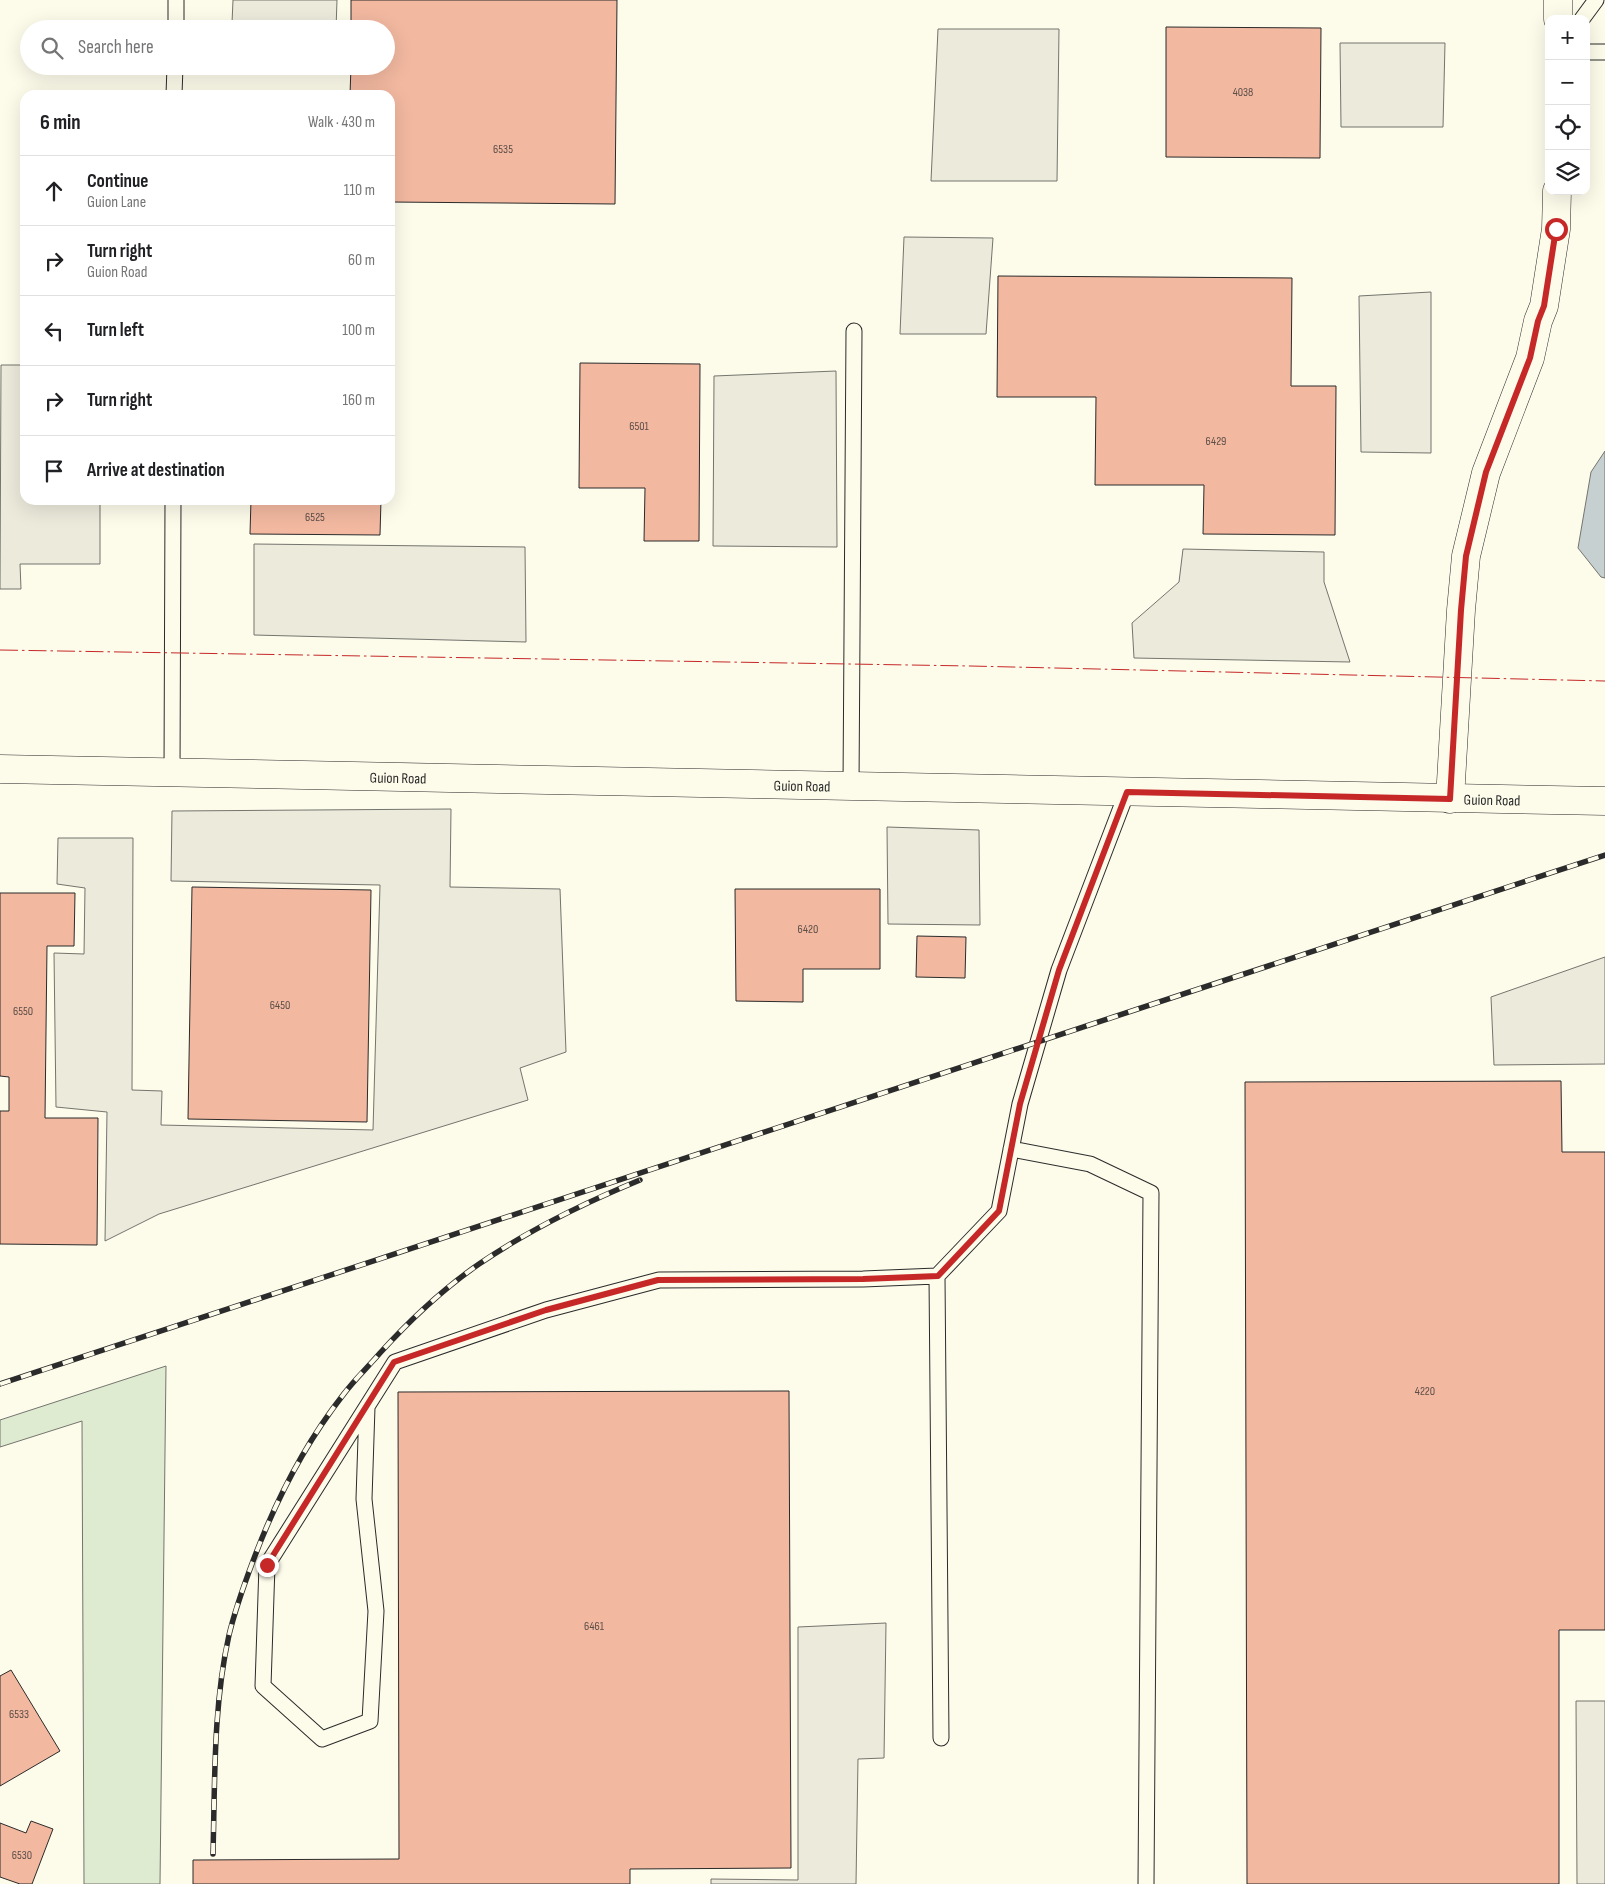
<!DOCTYPE html>
<meta charset="utf-8">
<style>
body{margin:0;font-family:"Sofia Sans Condensed",sans-serif;background:#f2f2f2;color:#202124}
.controls{position:absolute;right:15px;top:15px;display:grid;overflow:hidden;border-radius:10px;box-shadow:0 5px 20px #0002}
.controls button{width:45px;height:45px;display:grid;place-items:center;padding:0;border:0;border-bottom:1px solid #e0e0e0;background:#fff;color:#202124;font:25px sans-serif}
.stop{position:absolute;width:15px;height:15px;margin:-11px;border:4px solid #c62828;border-radius:50%;background:#fff}
.stop.end{background:#c62828;border-color:#fff;box-shadow:0 1px 5px #0008}
.list{margin:0;padding:0;list-style:none}
h2{display:flex;justify-content:space-between;align-items:center;height:65px;margin:0;padding:0 20px;font-size:21px}
h2 small{font-size:16px;font-weight:400;color:#757577}
.list li{display:grid;grid-template-columns:32px 1fr auto;gap:15px;align-items:center;box-sizing:border-box;height:70px;padding:0 20px;border-top:1px solid #e0e0e0}
.list b{display:block;font-size:19px;white-space:nowrap}
.list p{margin:0;font-size:16px;white-space:nowrap;color:#757577}
.list em{font-size:16px;font-style:normal;color:#757577}
.icon{flex:none;width:28px;height:28px;fill:none;stroke:currentColor;stroke-width:2;stroke-linecap:round;stroke-linejoin:round}
.map{position:relative;flex:none;width:1605px;height:1884px;overflow:hidden}
.search{position:absolute;background:#fff;box-shadow:0 5px 20px #0002;left:20px;top:20px;width:375px;height:55px;display:flex;align-items:center;gap:12px;box-sizing:border-box;padding:0 18px;border-radius:28px;color:#757577;font-size:19px}
.panel{position:absolute;background:#fff;box-shadow:0 5px 20px #0002;left:20px;top:90px;width:375px;height:415px;border-radius:15px}
.map>svg:first-child{display:block}
.green{fill:#deebd1;stroke:#74746e}
.parking{fill:#eceadb;stroke:#74746e}
.water{fill:#c7d0d0;stroke:#74746e}
.building{fill:#f2b8a0;stroke:#2b2b2b}
.lines{fill:none;stroke-linecap:round;stroke-linejoin:round}
.service-casing{stroke:#2b2b2b;stroke-width:17}
.minor-casing{stroke:#2b2b2b;stroke-width:29}
.tertiary-casing{stroke:#2b2b2b;stroke-width:29}
.service{stroke:#fdfbea;stroke-width:15}
.minor{stroke:#fdfbea;stroke-width:28}
.tertiary{stroke:#fdfbea;stroke-width:28}
.rail-casing{stroke:#2b2b2b;stroke-width:5.5}
.rail{stroke:#fdfbea;stroke-width:4;stroke-dasharray:11;stroke-linecap:butt}
.power{stroke:#c62828;stroke-width:1;stroke-dasharray:18 4 2.5 4;stroke-linecap:butt}
.route{stroke:#c62828;stroke-width:6}
.labels{text-anchor:middle;stroke-width:4;stroke-linejoin:round;paint-order:stroke}
.number-label{font-size:12px;fill:#5d4e48}
.street-label{font-size:15px;fill:#2b2b2b;stroke:#fdfbea}
</style>
<div class="map">
<svg width="1605" height="1884" viewBox="0 0 1605 1884">
<rect width="100%" height="100%" fill="#fdfbea"/>
<path class="green" d="M166,1366L160,1884H84L82,1421L0,1447V1420Z"/>
<path class="parking" d="M233,0H337L336,29H263V24L232,23Z
M938,29H1059L1057,181H931Z
M1340,43H1445L1443,127H1341Z
M904,237L993,238L986,334H900Z
M1431,292V453L1361,452L1359,296Z
M1,365H25V500H100V564H20L21,589H0Z
M836,371L837,547L713,546L714,376Z
M254,544L525,547L526,642L254,635Z
M1183,549L1324,552V582L1350,662L1134,658L1132,623L1179,582Z
M451,809L450,887L560,889L566,1052L520,1068L528,1100L159,1214L105,1241L107,1112L56,1107L54,953L84,954L85,888L57,884L58,838H133L132,1090L162,1091L161,1125L373,1130L380,885L171,881L172,811Z
M887,827L979,830L980,925L888,924Z
M1605,957V1064L1494,1065L1491,997Z
M886,1623L884,1758L858,1759L856,1884H711V1879L798,1880V1627Z
M1576,1701H1605V1884H1577Z"/>
<path class="water" d="M1605,451V578L1601,577L1578,548L1591,472Z"/>
<path class="building" d="M351,0H617L615,204L390,202V95H350L351,66H386V29H351Z
M1166,27L1321,28L1320,158L1166,157Z
M998,276L1292,278L1291,386H1336L1335,535L1203,534L1204,485H1095L1096,397H997Z
M580,363L700,364L699,541H644L645,488H579Z
M251,500H381L380,535L250,534Z
M192,887L371,890L367,1122L188,1119Z
M735,889H880V969H803V1002L736,1001Z
M0,893H75L74,946H47L45,1118H98L97,1245L0,1244V1111H9V1077L0,1076Z
M917,936L966,937L965,978L916,977Z
M1561,1081L1562,1152H1605V1630H1559V1884H1247L1245,1082Z
M789,1391L791,1868L630,1869V1884H193V1860L399,1859L398,1392Z
M11,1670L60,1751L0,1786V1676Z
M31,1821L53,1829L32,1884H20L0,1877V1823L26,1833Z"/>
<g class="lines">
<defs>
<path id="service" d="M1582,19L1596,0
M176,29V0
M1586,52H1605
M174,95L175,66
M172,773L173,500
M851,787L854,331
M1011,1149L1090,1164L1151,1193L1146,1884
M937,1276L941,1738
M367,1407L364,1499L376,1611L370,1721L322,1739L263,1686L267,1565L395,1362L546,1310L659,1280L863,1279L937,1276L999,1211L1020,1104L1059,970L1127,792"/>
<path id="minor" d="M1558,0V19
M1450,799L1461,610L1466,556L1486,473L1530,358L1538,321L1544,306L1556,229L1557,191"/>
<path id="tertiary" d="M0,769L1605,801"/>
</defs>
<use href="#service" class="service-casing"/>
<use href="#minor" class="minor-casing"/>
<use href="#tertiary" class="tertiary-casing"/>
<use href="#service" class="service"/>
<use href="#minor" class="minor"/>
<use href="#tertiary" class="tertiary"/>
<defs>
<path id="rail" d="M0,1384L1605,855
M213,1854C215,1781 213,1707 229,1635C235,1610 244,1585 253,1561C275,1502 304,1445 343,1395C354,1380 368,1367 380,1353C410,1320 443,1289 479,1264C529,1230 584,1203 640,1180"/>
</defs>
<use href="#rail" class="rail-casing"/>
<use href="#rail" class="rail"/>
<path class="power" d="M0,650L970,666L1605,681"/>
</g>
<g class="lines">
<path class="route" d="M267,1565L394,1362L546,1310L658,1280L863,1279L938,1276L999,1211L1020,1104L1059,970L1127,792L1450,799L1461,610L1466,556L1486,472L1530,358L1538,321L1544,306L1556,229"/>
</g>
<g class="labels">
<g class="number-label">
<text x="1243" y="96">4038</text>
<text x="503" y="153">6535</text>
<text x="639" y="430">6501</text>
<text x="1216" y="445">6429</text>
<text x="315" y="521">6525</text>
<text x="808" y="933">6420</text>
<text x="280" y="1009">6450</text>
<text x="23" y="1015">6550</text>
<text x="1425" y="1395">4220</text>
<text x="594" y="1630">6461</text>
<text x="19" y="1718">6533</text>
<text x="22" y="1859">6530</text>
</g>
<g class="street-label">
<text transform="translate(398 778) rotate(1)" y="5">Guion Road</text>
<text transform="translate(802 786) rotate(1)" y="5">Guion Road</text>
<text transform="translate(1492 800) rotate(1)" y="5">Guion Road</text>
</g>
</g>
</svg>
<div class="controls">
<button>+</button>
<button>−</button>
<button><svg class="icon" aria-label="locate" viewBox="0 0 24 24"><circle cx="12" cy="12" r="6"/><path d="M12 2v4M12 18v4M2 12h4M18 12h4"/></svg></button>
<button><svg class="icon" aria-label="layers" viewBox="0 0 24 24"><path d="M12 4l9 5-9 5-9-5zM3 14l9 5 9-5"/></svg></button>
</div>
<div class="stop" style="left:1556px;top:229px"></div>
<div class="stop end" style="left:267px;top:1565px"></div>
<div class="search"><svg class="icon" aria-label="search" viewBox="0 0 24 24"><circle cx="10" cy="10" r="6"/><path d="M15 15l6 6"/></svg>Search here</div>
<section class="panel">
<h2>6 min<small>Walk · 430 m</small></h2>
<ul class="list">
<li><svg class="icon" aria-label="ahead" viewBox="0 0 24 24"><path d="M12 20V5M6 11l6-6 6 6"/></svg><div><b>Continue</b><p>Guion Lane</p></div><em>110 m</em></li>
<li><svg class="icon" aria-label="right" viewBox="0 0 24 24"><path d="M7 20v-9h11M14 6l5 5-5 5"/></svg><div><b>Turn right</b><p>Guion Road</p></div><em>60 m</em></li>
<li><svg class="icon" aria-label="left" viewBox="0 0 24 24"><path d="M17 20v-9H6M10 6l-5 5 5 5"/></svg><div><b>Turn left</b></div><em>100 m</em></li>
<li><svg class="icon" aria-label="right" viewBox="0 0 24 24"><path d="M7 20v-9h11M14 6l5 5-5 5"/></svg><div><b>Turn right</b></div><em>160 m</em></li>
<li><svg class="icon" aria-label="arrive" viewBox="0 0 24 24"><path d="M6 21V4h12l-3 4 3 4H6"/></svg><div><b>Arrive at destination</b></div></li>
</ul>
</section>
</div>
